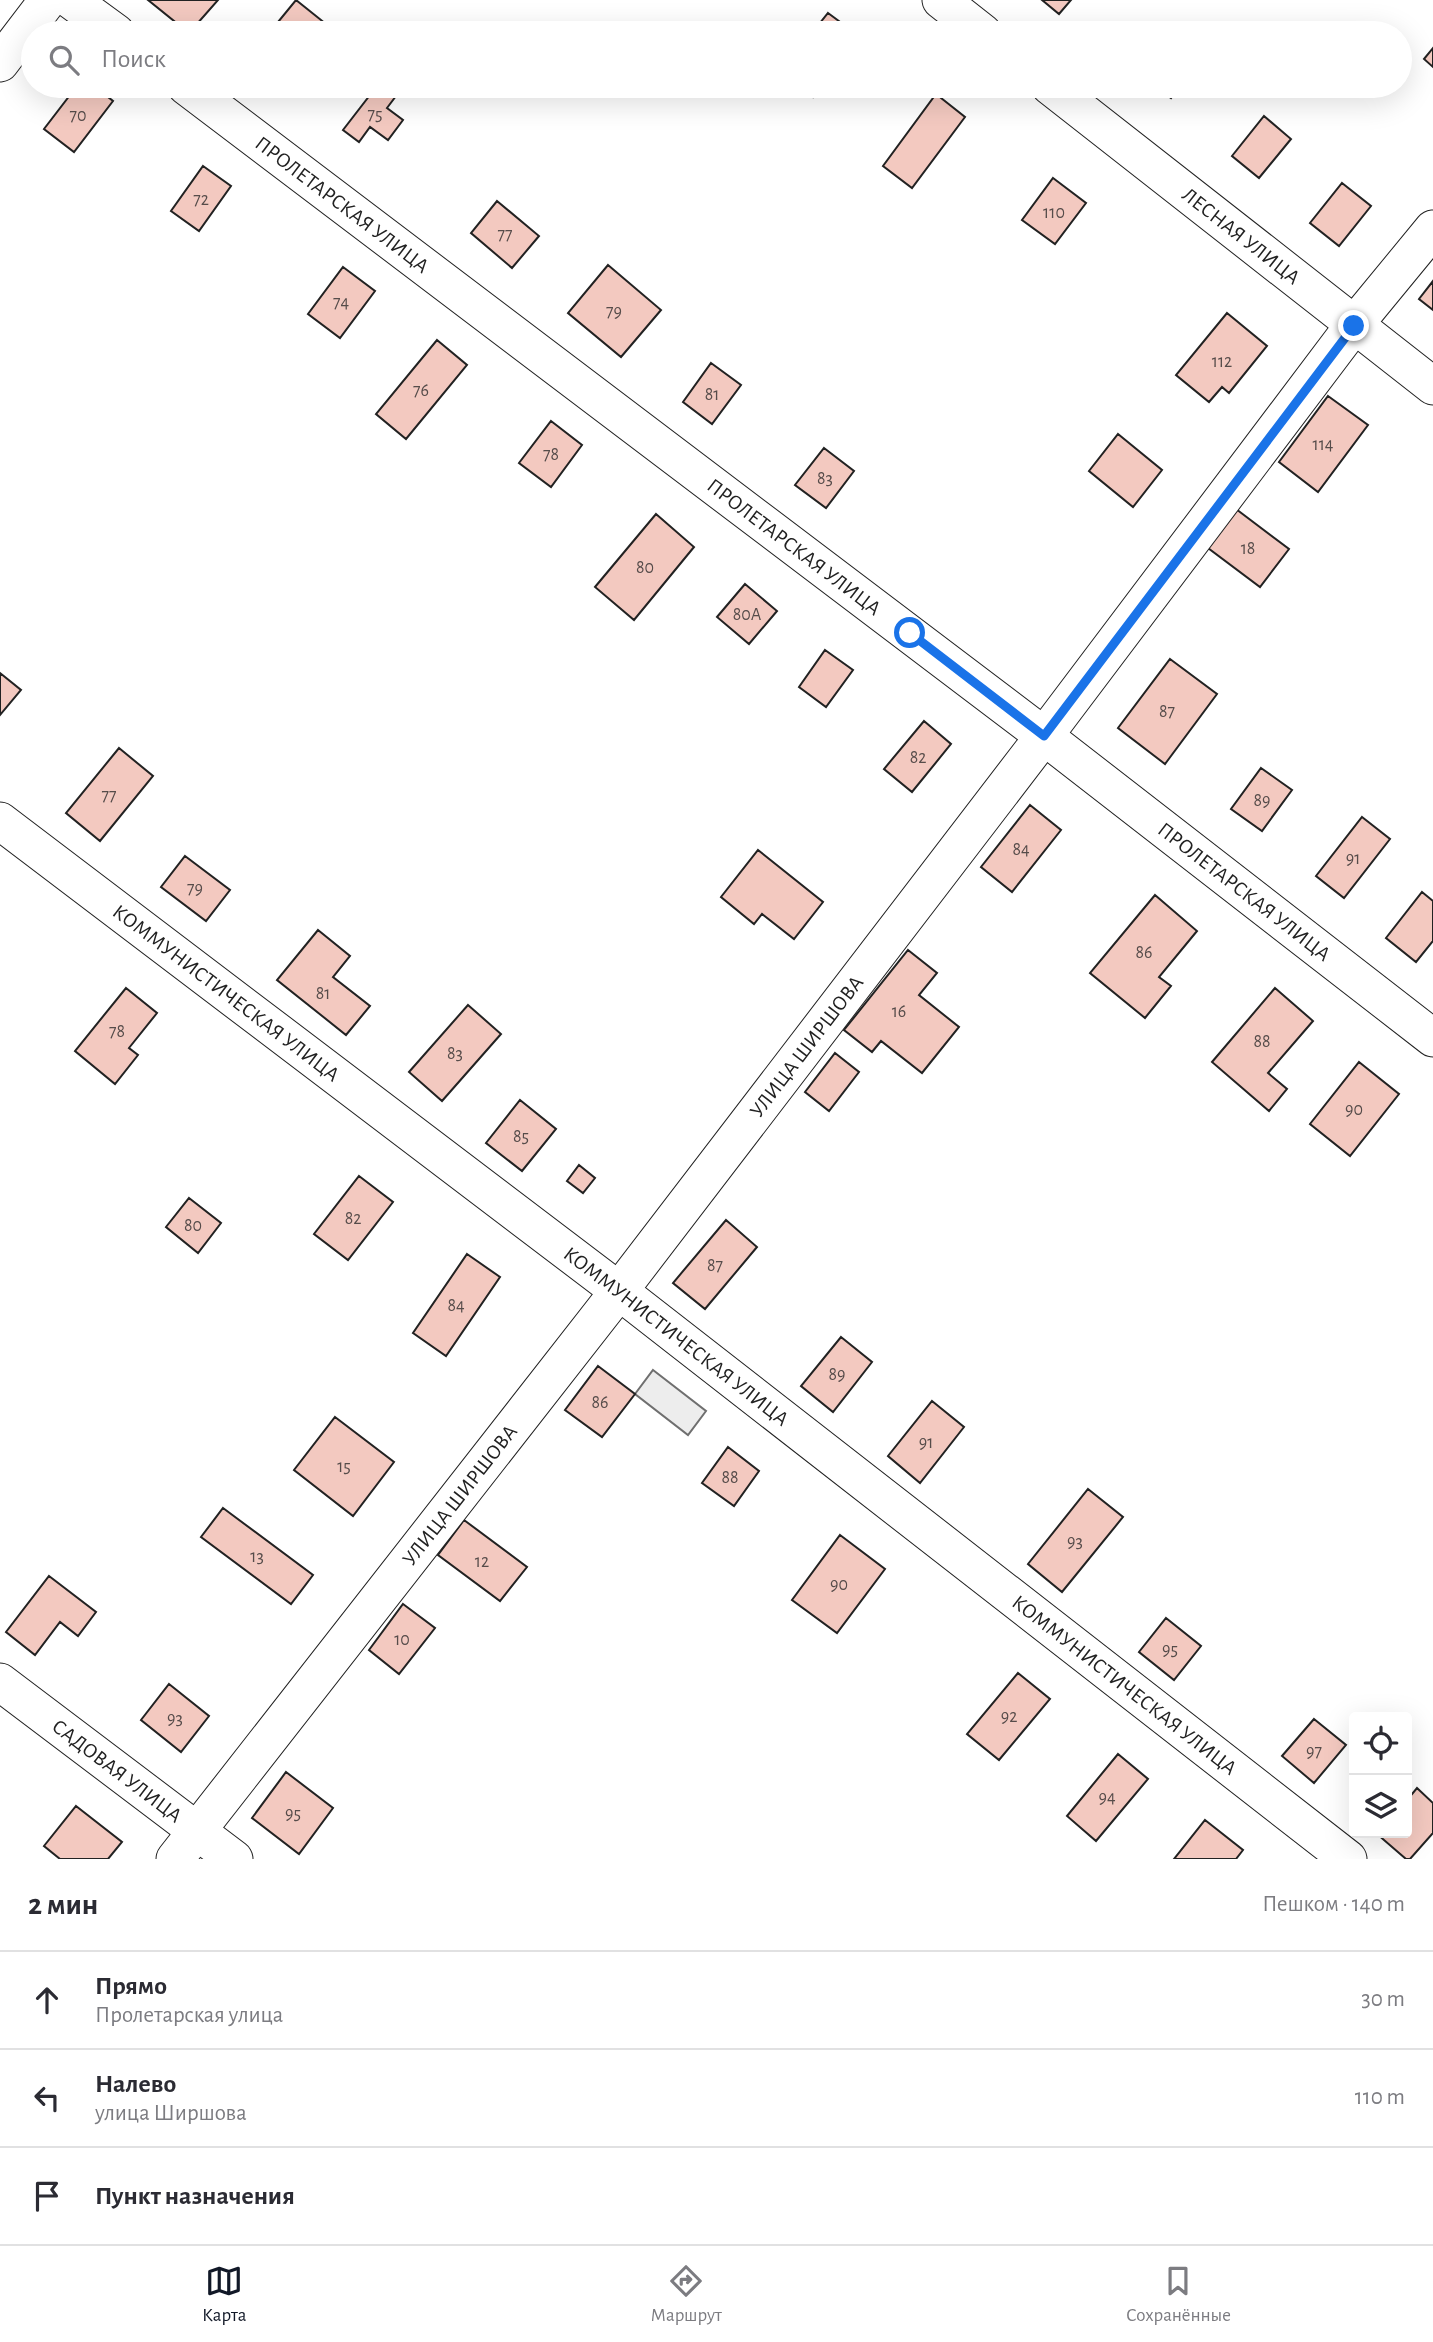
<!DOCTYPE html>
<html lang="ru">
<meta charset="utf-8">
<style>
body{margin:0;font-family:"Alegreya Sans",sans-serif;background:#f2f2f3;color:#2b2b33}
.controls{position:absolute;right:21px;bottom:21px;display:grid;overflow:hidden;border-radius:7px;box-shadow:0 7px 28px #0002}
.controls button{width:63px;height:63px;display:grid;place-items:center;padding:0;border:0;border-bottom:2px solid #e1e1e2;background:#fff;color:#2b2b33;font:35px sans-serif}
.stop{position:absolute;width:21px;height:21px;margin:-16px;border:5px solid #1a73e8;border-radius:50%;background:#fff}
.stop.end{background:#1a73e8;border-color:#fff;box-shadow:0 2px 7px #0008}
.list{margin:0;padding:0;list-style:none}
h2{display:flex;justify-content:space-between;align-items:center;height:91px;margin:0;padding:0 28px;font-size:30px}
h2 small{font-size:23px;font-weight:400;color:#7c7c81}
.list li{display:grid;grid-template-columns:46px 1fr auto;gap:21px;align-items:center;box-sizing:border-box;height:98px;padding:0 28px;border-top:2px solid #e1e1e2}
.list b{display:block;font-size:26px;white-space:nowrap}
.list p{margin:0;font-size:23px;white-space:nowrap;color:#7c7c81}
.list em{font-size:23px;font-style:normal;color:#7c7c81}
.icon{flex:none;width:38px;height:38px;fill:none;stroke:currentColor;stroke-width:2;stroke-linecap:round;stroke-linejoin:round}
.map{position:relative;flex:none;width:1433px;height:1859px;overflow:hidden}
.search{position:absolute;background:#fff;box-shadow:0 7px 28px #0002;left:21px;right:21px;top:21px;height:77px;display:flex;align-items:center;gap:18px;box-sizing:border-box;padding:0 24px;border-radius:38px;color:#7c7c81;font-size:26px}
.sheet{height:385px;background:#fff}
nav{display:flex;justify-content:space-around;align-items:center;box-sizing:border-box;height:98px;border-top:2px solid #e1e1e2;background:#fff;font-size:19px;color:#7c7c81}
nav a{display:grid;justify-items:center;gap:4px}
nav .on{color:#111827}
.map>svg:first-child{display:block}
.parking{fill:#ededed;stroke:#6f6f6f;stroke-width:2}
.building{fill:#f3c9c0;stroke:#222;stroke-width:2}
.lines{fill:none;stroke-linecap:round;stroke-linejoin:round}
.minor-casing{stroke:#222;stroke-width:39}
.minor{stroke:#fff;stroke-width:37}
.route{stroke:#1a73e8;stroke-width:9}
.labels{text-anchor:middle;stroke-width:5;stroke-linejoin:round;paint-order:stroke}
.number-label{font-size:18px;fill:#564c4a}
.street-label{font-size:21px;fill:#222;stroke:#fff}
</style>
<div class="map">
<svg width="1433" height="1859" viewBox="0 0 1433 1859">
<rect width="100%" height="100%" fill="#fff"/>
<path class="parking" d="M653,1370L706,1411L688,1435L635,1394Z"/>
<path class="building" d="M148,0H218L189,33Z
M296,0L331,28L326,33H269Z
M1042,0H1071L1059,14Z
M828,13L855,33H812Z
M1171,23L1185,33H1163Z
M1433,48V67L1424,59Z
M77,86H94L113,101L74,152L44,129Z
M377,86H383L396,96L387,108L403,120L388,140L370,127L359,142L343,130Z
M798,86H821L813,97Z
M1154,86H1180L1171,98Z
M936,94L965,117L912,188L883,166Z
M1264,116L1291,139L1259,178L1232,156Z
M203,166L231,186L199,231L171,211Z
M1053,178L1086,203L1055,244L1022,220Z
M1342,183L1371,206L1339,246L1310,223Z
M497,201L539,236L512,268L471,233Z
M608,265L661,310L621,357L568,313Z
M343,267L375,291L340,338L308,314Z
M1433,281V310L1419,299Z
M1227,313L1267,346L1229,393L1222,387L1209,402L1176,375Z
M437,340L467,365L406,439L376,414Z
M711,363L741,385L712,424L683,402Z
M1328,396L1368,425L1318,492L1279,462Z
M551,421L582,445L551,487L519,463Z
M1118,434L1162,470L1133,507L1089,471Z
M824,448L854,471L826,508L795,485Z
M1236,509L1289,549L1260,587L1208,548Z
M656,514L694,547L634,620L595,587Z
M745,584L777,611L749,644L717,617Z
M825,650L853,670L826,707L799,687Z
M1170,659L1217,694L1165,764L1118,728Z
M0,673L21,690L0,715Z
M924,721L951,744L912,792L884,769Z
M119,748L153,776L100,841L66,813Z
M1261,768L1292,790L1262,831L1231,809Z
M1030,805L1061,830L1012,892L981,867Z
M1362,817L1390,839L1344,898L1316,876Z
M758,850L823,902L794,939L762,914L754,924L721,897Z
M185,856L230,890L206,921L161,887Z
M1422,892L1433,901V941L1416,962L1386,938Z
M1155,895L1197,931L1159,977L1171,986L1145,1018L1090,973Z
M318,930L350,956L333,977L370,1006L346,1035L277,980Z
M908,950L937,973L919,995L959,1027L922,1073L881,1041L872,1052L844,1030Z
M126,988L157,1013L129,1048L138,1055L115,1084L75,1051Z
M1275,988L1313,1021L1268,1073L1287,1089L1269,1111L1212,1062Z
M468,1005L501,1034L442,1101L409,1072Z
M835,1053L859,1072L829,1111L805,1092Z
M1359,1062L1399,1094L1350,1156L1310,1124Z
M520,1100L556,1129L522,1171L486,1143Z
M579,1165L595,1178L583,1193L567,1181Z
M359,1176L393,1202L348,1260L314,1234Z
M189,1198L221,1223L198,1253L166,1227Z
M726,1220L757,1247L705,1309L673,1283Z
M467,1254L500,1277L446,1356L413,1333Z
M841,1337L872,1362L833,1412L801,1386Z
M598,1366L635,1394L602,1437L565,1410Z
M932,1401L964,1427L920,1483L888,1456Z
M335,1417L394,1462L353,1516L294,1470Z
M728,1447L759,1471L734,1506L702,1483Z
M1088,1489L1123,1517L1062,1592L1028,1564Z
M223,1508L313,1575L291,1604L201,1537Z
M464,1520L527,1567L500,1601L438,1555Z
M840,1535L885,1569L837,1633L792,1600Z
M49,1576L96,1612L78,1636L60,1622L35,1655L6,1632Z
M403,1604L435,1628L399,1674L369,1650Z
M1166,1618L1201,1646L1174,1680L1139,1652Z
M1018,1673L1050,1699L999,1760L967,1734Z
M169,1684L209,1716L181,1752L141,1720Z
M1314,1719L1346,1745L1314,1783L1282,1756Z
M1118,1754L1148,1779L1096,1841L1067,1816Z
M286,1772L333,1808L299,1854L252,1818Z
M1417,1788L1433,1803V1833L1410,1859H1406L1377,1834L1407,1833V1800Z
M76,1806L122,1842L108,1859H60L44,1846Z
M1205,1820L1243,1850L1236,1859H1174Z"/>
<g class="lines">
<defs>
<g id="minor">
<path d="M71,0L116,33"/>
<path d="M941,0L983,33"/>
<path d="M0,63L48,0"/>
<path id="s1" d="M186,86L1044,736L1433,1038"/>
<path id="s2" d="M1050,86L1433,386"/>
<path id="s3" d="M0,821L619,1291L1348,1859"/>
<path id="s4" d="M0,1682L234,1859"/>
<path id="s5" d="M175,1859L619,1291L1044,736L1354,325L1433,229"/>
</g>
</defs>
<use href="#minor" class="minor-casing"/>
<use href="#minor" class="minor"/>
</g>
<g class="lines">
<path class="route" d="M910,633L1044,736L1354,326"/>
</g>
<g class="labels">
<g class="number-label">
<text x="375" y="120">75</text>
<text x="78" y="121">70</text>
<text x="201" y="205">72</text>
<text x="1054" y="218">110</text>
<text x="505" y="240">77</text>
<text x="341" y="308">74</text>
<text x="614" y="317">79</text>
<text x="1222" y="367">112</text>
<text x="421" y="396">76</text>
<text x="712" y="400">81</text>
<text x="1323" y="450">114</text>
<text x="551" y="460">78</text>
<text x="825" y="484">83</text>
<text x="1248" y="554">18</text>
<text x="645" y="573">80</text>
<text x="747" y="620">80А</text>
<text x="1167" y="717">87</text>
<text x="918" y="763">82</text>
<text x="109" y="801">77</text>
<text x="1262" y="806">89</text>
<text x="1021" y="855">84</text>
<text x="1353" y="864">91</text>
<text x="195" y="894">79</text>
<text x="1144" y="958">86</text>
<text x="323" y="999">81</text>
<text x="899" y="1017">16</text>
<text x="117" y="1037">78</text>
<text x="1262" y="1047">88</text>
<text x="455" y="1059">83</text>
<text x="1354" y="1115">90</text>
<text x="521" y="1142">85</text>
<text x="353" y="1224">82</text>
<text x="193" y="1231">80</text>
<text x="715" y="1271">87</text>
<text x="456" y="1311">84</text>
<text x="837" y="1380">89</text>
<text x="600" y="1408">86</text>
<text x="926" y="1448">91</text>
<text x="344" y="1472">15</text>
<text x="730" y="1483">88</text>
<text x="1075" y="1547">93</text>
<text x="257" y="1562">13</text>
<text x="482" y="1567">12</text>
<text x="839" y="1590">90</text>
<text x="402" y="1645">10</text>
<text x="1170" y="1655">95</text>
<text x="1009" y="1722">92</text>
<text x="175" y="1724">93</text>
<text x="1314" y="1757">97</text>
<text x="1107" y="1803">94</text>
<text x="293" y="1819">95</text>
</g>
<g class="street-label">
<text dy="7" stroke="none"><textPath href="#s1" startOffset="196">ПРОЛЕТАРСКАЯ УЛИЦА</textPath></text>
<text dy="7" stroke="none"><textPath href="#s2" startOffset="243">ЛЕСНАЯ УЛИЦА</textPath></text>
<text dy="7" stroke="none"><textPath href="#s1" startOffset="763">ПРОЛЕТАРСКАЯ УЛИЦА</textPath></text>
<text dy="7" stroke="none"><textPath href="#s1" startOffset="1330">ПРОЛЕТАРСКАЯ УЛИЦА</textPath></text>
<text dy="7" stroke="none"><textPath href="#s3" startOffset="284">КОММУНИСТИЧЕСКАЯ УЛИЦА</textPath></text>
<text dy="7" stroke="none"><textPath href="#s5" startOffset="1029">УЛИЦА ШИРШОВА</textPath></text>
<text dy="7" stroke="none"><textPath href="#s3" startOffset="850">КОММУНИСТИЧЕСКАЯ УЛИЦА</textPath></text>
<text dy="7" stroke="none"><textPath href="#s5" startOffset="462">УЛИЦА ШИРШОВА</textPath></text>
<text dy="7" stroke="none"><textPath href="#s3" startOffset="1418">КОММУНИСТИЧЕСКАЯ УЛИЦА</textPath></text>
<text dy="7" stroke="none"><textPath href="#s4" startOffset="147">САДОВАЯ УЛИЦА</textPath></text>
</g>
</g>
</svg>
<div class="controls">
<button><svg class="icon" aria-label="locate" viewBox="0 0 24 24"><circle cx="12" cy="12" r="6"/><path d="M12 2v4M12 18v4M2 12h4M18 12h4"/></svg></button>
<button><svg class="icon" aria-label="layers" viewBox="0 0 24 24"><path d="M12 4l9 5-9 5-9-5zM3 14l9 5 9-5"/></svg></button>
</div>
<div class="stop" style="left:910px;top:633px"></div>
<div class="stop end" style="left:1354px;top:326px"></div>
<div class="search"><svg class="icon" aria-label="search" viewBox="0 0 24 24"><circle cx="10" cy="10" r="6"/><path d="M15 15l6 6"/></svg>Поиск</div>
</div>
<section class="sheet">
<h2>2 мин<small>Пешком · 140 m</small></h2>
<ul class="list">
<li><svg class="icon" aria-label="ahead" viewBox="0 0 24 24"><path d="M12 20V5M6 11l6-6 6 6"/></svg><div><b>Прямо</b><p>Пролетарская улица</p></div><em>30 m</em></li>
<li><svg class="icon" aria-label="left" viewBox="0 0 24 24"><path d="M17 20v-9H6M10 6l-5 5 5 5"/></svg><div><b>Налево</b><p>улица Ширшова</p></div><em>110 m</em></li>
<li><svg class="icon" aria-label="arrive" viewBox="0 0 24 24"><path d="M6 21V4h12l-3 4 3 4H6"/></svg><div><b>Пункт назначения</b></div></li>
</ul>
</section>
<nav>
<a class="on"><svg class="icon" aria-label="map" viewBox="0 0 24 24"><path d="M3 6l6-2 6 2 6-2v14l-6 2-6-2-6 2zM9 4v14M15 6v14"/></svg>Карта</a>
<a><svg class="icon" aria-label="directions" viewBox="0 0 24 24"><path d="M12 3l9 9-9 9-9-9zM9 14v-3h6M13 9l2 2-2 2"/></svg>Маршрут</a>
<a><svg class="icon" aria-label="saved" viewBox="0 0 24 24"><path d="M7 4h10v16l-5-4-5 4z"/></svg>Сохранённые</a>
</nav>
